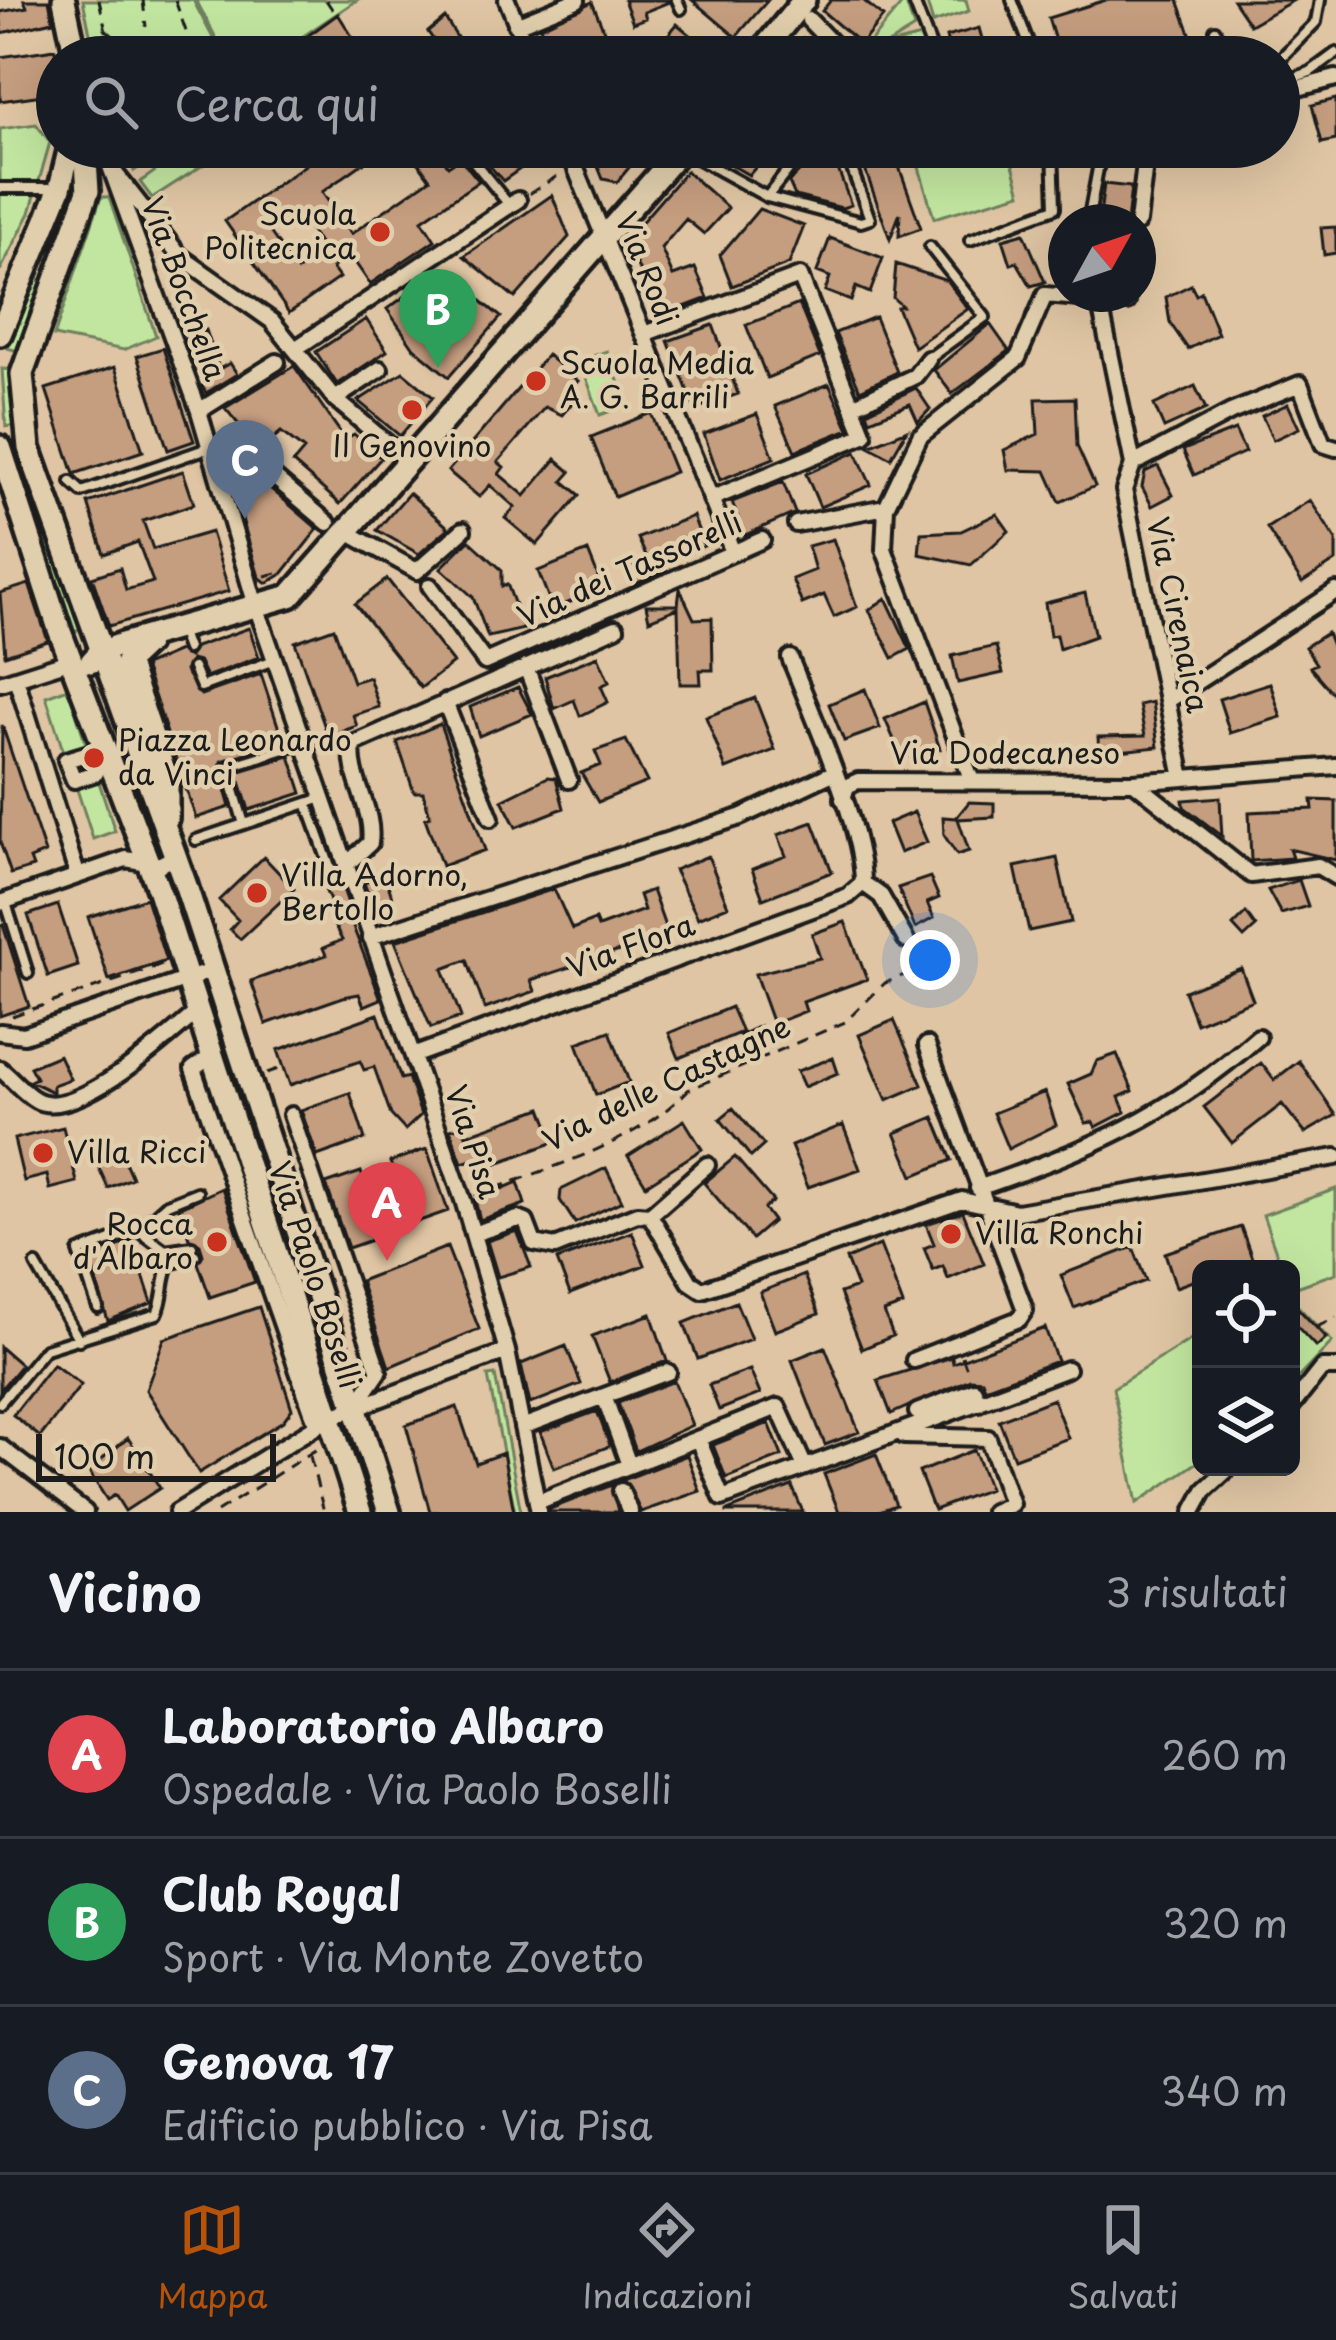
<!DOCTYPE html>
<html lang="it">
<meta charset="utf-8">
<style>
body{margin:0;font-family:"Playpen Sans",sans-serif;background:#242831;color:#f1f3f6}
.controls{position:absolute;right:36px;bottom:36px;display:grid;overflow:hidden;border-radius:18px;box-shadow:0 12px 48px #0002}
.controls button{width:108px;height:108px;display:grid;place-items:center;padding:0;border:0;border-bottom:3px solid #363941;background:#171b24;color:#f1f3f6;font:60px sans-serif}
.compass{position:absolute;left:1048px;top:204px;width:108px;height:108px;border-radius:50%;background:#171b24;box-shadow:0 12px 48px #0002;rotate:50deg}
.scale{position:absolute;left:36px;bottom:30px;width:240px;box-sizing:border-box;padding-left:12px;border:6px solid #1c1c1c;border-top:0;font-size:33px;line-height:42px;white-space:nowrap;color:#1c1c1c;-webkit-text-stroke:9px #e0ceac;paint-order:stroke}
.you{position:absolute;left:930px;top:960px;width:42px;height:42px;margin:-30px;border:9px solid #fff;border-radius:50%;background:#1a73e8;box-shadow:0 0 0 18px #1a73e833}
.badge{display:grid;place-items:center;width:78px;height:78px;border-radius:50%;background:#b45309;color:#fff;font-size:39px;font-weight:700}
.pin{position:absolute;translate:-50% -99px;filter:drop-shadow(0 3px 6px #0008)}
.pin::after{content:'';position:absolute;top:63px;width:42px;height:36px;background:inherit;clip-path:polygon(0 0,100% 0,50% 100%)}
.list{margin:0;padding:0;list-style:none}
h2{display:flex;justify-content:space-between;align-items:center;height:156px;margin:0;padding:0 48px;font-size:51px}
h2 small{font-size:39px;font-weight:400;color:#9ea1a6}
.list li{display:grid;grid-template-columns:78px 1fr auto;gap:36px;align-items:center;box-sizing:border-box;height:168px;padding:0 48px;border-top:3px solid #363941}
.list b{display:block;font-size:45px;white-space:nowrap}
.list p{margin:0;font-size:39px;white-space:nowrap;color:#9ea1a6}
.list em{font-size:39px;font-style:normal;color:#9ea1a6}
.icon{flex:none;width:66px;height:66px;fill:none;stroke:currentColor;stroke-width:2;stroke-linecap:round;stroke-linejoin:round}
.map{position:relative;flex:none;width:1336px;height:1512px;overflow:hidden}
.search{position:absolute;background:#171b24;box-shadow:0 12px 48px #0002;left:36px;right:36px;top:36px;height:132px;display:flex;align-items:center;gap:30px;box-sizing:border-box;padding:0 42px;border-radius:66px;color:#9ea1a6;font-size:45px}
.sheet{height:660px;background:#171b24}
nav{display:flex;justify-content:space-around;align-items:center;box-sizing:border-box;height:168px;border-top:3px solid #363941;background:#171b24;font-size:33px;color:#9ea1a6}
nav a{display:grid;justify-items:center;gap:6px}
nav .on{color:#b45309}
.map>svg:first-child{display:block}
.green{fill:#c2e6a0;stroke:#6f815e;stroke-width:3}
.building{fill:#c59d7f;stroke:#1c1c1c;stroke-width:3;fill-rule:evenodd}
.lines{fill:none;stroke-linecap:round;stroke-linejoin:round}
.lane-casing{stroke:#1c1c1c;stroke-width:16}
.street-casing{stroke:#1c1c1c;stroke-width:22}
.secondary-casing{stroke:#1c1c1c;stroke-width:30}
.path{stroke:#1c1c1c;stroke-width:3;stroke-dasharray:12 9;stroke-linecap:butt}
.lane{stroke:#e0ceac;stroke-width:8}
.street{stroke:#e0ceac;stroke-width:14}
.secondary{stroke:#e0ceac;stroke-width:21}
.poi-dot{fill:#c8321e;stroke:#e0ceac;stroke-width:4.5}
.labels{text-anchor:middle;stroke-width:9;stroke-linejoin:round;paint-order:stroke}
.poi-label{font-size:30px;fill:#1c1c1c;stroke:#e0ceac;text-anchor:start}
.street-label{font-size:30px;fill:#1c1c1c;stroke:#e0ceac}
</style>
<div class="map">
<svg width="1336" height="1512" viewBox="0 0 1336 1512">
<rect width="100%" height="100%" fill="#dfc5a3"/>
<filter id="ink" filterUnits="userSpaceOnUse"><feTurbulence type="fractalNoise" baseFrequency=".00833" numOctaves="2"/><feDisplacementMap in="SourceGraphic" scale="24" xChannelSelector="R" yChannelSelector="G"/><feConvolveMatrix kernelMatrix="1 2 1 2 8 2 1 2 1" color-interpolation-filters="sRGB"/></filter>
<g filter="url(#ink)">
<path class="green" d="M83,0H193L223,57H95Z
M196,0H357L272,57H226Z
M905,0L914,28L885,46L924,36L930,57H887L883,47L879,57H867L862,52Z
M926,0H966L969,11L933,23Z
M36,124L50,142L30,213L0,271V129Z
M124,147H171L134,171Z
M189,147H231L152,198L140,182Z
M913,147H1008L1021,193L934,218Z
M76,186L53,261L43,258L68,189Z
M101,197H109L156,336L124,350L54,336Z
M34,278L43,281L18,351L7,348Z
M607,351L627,405L600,415L580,361Z
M2,369L13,370L16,425L6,427Z
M22,451L81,627L75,632L13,452Z
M68,688L89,753L66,760L46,696Z
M96,773L115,831L93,839L74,780Z
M270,1175L300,1270L294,1273L262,1177Z
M1336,1189V1273L1291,1289V1269H1282L1263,1215Z
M1291,1299L1332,1342L1291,1385Z
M310,1300L336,1380L332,1382L303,1302Z
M1201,1333V1460L1137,1503L1113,1388Z
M495,1375L521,1512H515L488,1376Z"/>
<path class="building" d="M24,0H49L53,21L2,33L0,12L27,7Z
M624,0H669V2L644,12L646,18L633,23Z
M692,0H768L736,37Z
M831,0H863L883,17L861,44L822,11Z
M1106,0H1178L1191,36L1129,57H1060L1048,18Z
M1233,0H1294L1250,25Z
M592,2L615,57H553L540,27Z
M338,14L365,57H278Z
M445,18L458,39L470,57H445L428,32Z
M677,24L718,57H650Z
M979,28L987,57H951L946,37Z
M803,38L824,57H787Z
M55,49L57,93L0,101V57Z
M1336,99V140L1322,143L1312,105Z
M331,147H386L322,192L351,234L430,179L407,147H435L448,166L460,158L479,181L422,220L435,240L370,284L350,255L332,268L339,278L289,313L225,221ZM296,210L325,252L297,271L268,229Z
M530,147L537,157L503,181L474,148Z
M590,147H646L617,182L603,179Z
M700,147H773L749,175Z
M814,147H830L851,205L842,208L795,196L789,182L809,162Z
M857,147H892L921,228L899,236L900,213L890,239Z
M686,171L728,208L704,234L686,219L661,248L673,276L695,268L708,298L658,317L630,248L632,233Z
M1104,184L1131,187L1127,222H1099Z
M552,195L569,237L515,298L464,256Z
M759,209L804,226L789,264L732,286L720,255Z
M1336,227V253L1324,255L1321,228Z
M1024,233L1045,282L1031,286L1017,262L1011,264L1003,239Z
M830,238L883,258L870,293L856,287L851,301L825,291L830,277L817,272Z
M896,264L947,281L968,309L914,347L897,307L902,306L893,298Z
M443,270L501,317L449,377L414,348L387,309Z
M1191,285L1196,295L1201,292L1218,334L1188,349L1170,323L1166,297Z
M799,304L820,356L767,378L746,325Z
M875,317L897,372L860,390L835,333Z
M366,319L387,351L337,384L316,352Z
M990,324L1009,351L952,394L934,370Z
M713,325L738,394L695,409L668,341Z
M206,330L219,369L230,363L237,374L206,393L202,386L210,379L199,357L192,360L185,339Z
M163,348L194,441L168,450L137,356Z
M547,355L578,381L564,397L572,403L562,415L545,407L498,462L504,467L499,474L525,496L556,459L571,472L563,481L580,495L537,545L505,518L515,507L490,485L479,497L448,471Z
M294,366L345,439L354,434L381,458L340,504L293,463L304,450L281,432L260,450L225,408Z
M115,367L143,451L74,474L46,389Z
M403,372L433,397L400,436L358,401Z
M829,384L849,429L795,451L775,406Z
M1195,386L1206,409L1164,428L1154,405Z
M916,388L930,409L918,422L910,404L870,420L867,412Z
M1075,398L1077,446L1095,486L1060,502L1046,471L1008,470L1004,450L1038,434L1036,399Z
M1288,404L1299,428L1273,440L1262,416Z
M651,413L675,472L615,497L591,437Z
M757,414L774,458L720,480L704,434Z
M907,430L891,458L869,446Z
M1235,430L1245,452L1194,475L1183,450Z
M856,452L871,485L820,507L806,474Z
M1158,466L1173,495L1152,506L1142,487L1145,472Z
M183,471L194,504L143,521L153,549L211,532L229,591L109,626L92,577L120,568L126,590L153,582L138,542L104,554L88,503Z
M256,476L318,529L282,574L267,583L259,577L231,481Z
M783,482L795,513L745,535L732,502Z
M409,493L449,528L419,554L377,530Z
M1310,500L1336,540V561L1302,583L1267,528Z
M997,514L1009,531L971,565L919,554L921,533L961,531Z
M693,516L704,546L663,562L666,570L635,584L629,568L648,561L638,538Z
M833,539L857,607L834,617L824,595L802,604L792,579L815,570L808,546Z
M469,540L502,570V586L507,584L524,629L488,637L473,597L441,568Z
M588,551L603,589L553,609L538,571Z
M387,579L453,663L421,688L355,604Z
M29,584L48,641L5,655L0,593Z
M680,589L694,619L712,618L713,670H700L701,684H680L678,608L649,620L646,605H678Z
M1085,593L1095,636L1059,649L1056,635L1050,636L1045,603Z
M886,598L910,649L893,658L869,610Z
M249,628L259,657L206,677L199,662L191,660L185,671L201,695L261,674L283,741L222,761L219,769L230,807L196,818L144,666L179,651L189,657L195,647Z
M334,628L353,682L369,677L379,707L353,715L357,726L328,736L295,642Z
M1327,633L1336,656V697L1310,667L1316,664L1305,647Z
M996,646L1003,673L958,683L952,656Z
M598,656L609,682L601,686L608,702L580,716L574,700L554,709L545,677Z
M1270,683L1281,717L1230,733L1219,699Z
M518,687L532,714L479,736L470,707Z
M865,689L880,728L844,741L829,704Z
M755,698L775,750L726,769L706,717Z
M924,702L940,749L902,758L885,719Z
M1152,702L1158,747L1099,753L1098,737L1145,736L1139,705Z
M440,724L485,850L442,866L425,818L430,816L423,792H414L397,742Z
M2,725L45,853L30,859L33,867L11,874L0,842Z
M626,740L647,782L598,802L581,773L601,765L595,751Z
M290,756L302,793L249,810L237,772Z
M548,777L556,778L564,808L516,827L502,800Z
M1220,797L1221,820L1222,836L1184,807L1183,800Z
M1312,800L1336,801V860L1289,849L1292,858L1251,861L1249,812L1313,809Z
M969,802L994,803V817L958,819L969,851L957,855L944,835L943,817L956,818Z
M914,812L927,842L900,853L888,823Z
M813,822L832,872L763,899L752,869L786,856L778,835Z
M708,856L728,906L698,918L674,870Z
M264,857L294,889L240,939L230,929L238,920L219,900Z
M1057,858L1071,922L1029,931L1015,867Z
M385,875L393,900L373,907L364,883Z
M930,877L939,898L927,903L934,918L915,928L898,888Z
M340,880L353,918L340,924L324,887Z
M1299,880L1308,906L1281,914L1268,890Z
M554,889L572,929L595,920L598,927L644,910L639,895L652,890L668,935L531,980L535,991L485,1009L467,960L443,969L461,1017L431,1028L395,941Z
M146,898L166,961L109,980L88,917Z
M58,905L78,966L48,976L28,915Z
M1246,913L1256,927L1244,938L1233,926Z
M350,919L381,999L364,1006L359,994L343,997L266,1024L251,981L326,955L323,948L342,940L335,927Z
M845,922L867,979L803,1002L806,1011L773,1024L755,974L820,958L812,934Z
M3,925L29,1006L0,1016V926Z
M1241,968L1253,1000L1196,1023L1184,991Z
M731,1007L742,1032L679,1058L669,1033Z
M378,1014L401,1079L408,1077L421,1115L405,1130L391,1115L374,1067L364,1070L360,1061L290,1085L278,1050Z
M894,1020L922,1085L887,1100L859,1035Z
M760,1026L769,1045L747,1055L740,1035Z
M610,1031L629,1082L596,1095L577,1043Z
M1117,1054L1133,1091L1119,1097L1125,1112L1096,1127L1093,1122L1086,1123L1068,1084L1091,1074L1097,1061Z
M59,1055L70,1079L53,1085V1092L30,1081L36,1078L30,1067Z
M833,1058L838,1073L804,1087L797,1071Z
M1299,1061L1336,1115L1305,1133L1282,1104L1232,1143L1204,1107L1261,1063L1274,1080Z
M1045,1092L1056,1125L1008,1149L993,1113Z
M350,1093L365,1139L317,1156L301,1110Z
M542,1108L555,1142L497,1163L493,1153L462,1163L450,1129L463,1126L466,1135Z
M733,1108L764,1145L751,1157L720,1119Z
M934,1117L952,1160L913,1176L895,1133Z
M684,1120L702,1149L646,1185L628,1156Z
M843,1125L860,1169L808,1187L791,1146Z
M63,1127L77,1182L50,1189L47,1175L24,1181L14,1139Z
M119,1148L132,1178L108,1188L95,1159Z
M427,1149L448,1211L411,1224L390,1162Z
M735,1157L773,1201L764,1209L773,1221L752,1239L704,1183Z
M606,1168L622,1201L575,1223L560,1200L561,1190Z
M361,1172L383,1236L348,1248L326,1184Z
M518,1182L525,1204L480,1220L475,1200Z
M222,1188L255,1282L210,1297L198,1263L203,1255L200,1244L189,1238L179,1208Z
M963,1212L984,1264L948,1279L943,1266L933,1270L924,1248L934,1244L926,1224Z
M1241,1227L1253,1261L1228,1269H1201V1278L1176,1287L1165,1253Z
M517,1231L531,1267L498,1277L487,1241Z
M632,1232L645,1265L570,1294L557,1260Z
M132,1241L152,1303L108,1321L89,1257Z
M880,1245L903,1305L884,1312L893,1336L862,1349L840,1293L857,1287L846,1259Z
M447,1247L479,1329L389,1367L360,1281Z
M1133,1247L1146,1281L1074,1308L1061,1275Z
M804,1275L819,1314L775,1331L760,1292Z
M1291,1301L1326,1338L1316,1347L1291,1320Z
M736,1302L751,1339L698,1359L684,1323Z
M259,1307L292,1409L283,1421L199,1473L146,1390L164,1339Z
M651,1314L667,1361L610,1382L592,1336Z
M1045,1328L1057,1361L985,1388L982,1380L970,1379L891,1414L878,1380L952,1357L953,1363Z
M566,1346L581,1384L530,1404L521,1364Z
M0,1347L21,1365L0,1390Z
M825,1347L859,1432L825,1445L792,1360Z
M53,1364L81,1385L40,1437L13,1415Z
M750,1370L760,1394L719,1410L709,1385Z
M674,1381L692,1425L636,1451L618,1403Z
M1053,1399L1068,1438L1014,1458L999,1420Z
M457,1407L476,1463L503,1453L514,1512H430L406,1425Z
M597,1411L610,1446L554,1468L540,1432Z
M769,1423L782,1456L726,1478L713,1445Z
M128,1438L160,1488L125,1511L115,1495L107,1500L88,1470Z
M974,1450L989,1489L934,1510L919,1472Z
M876,1454L896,1505L877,1512H839L824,1474Z
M687,1455L700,1491L641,1512L623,1480Z
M612,1485L618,1512H550V1509Z
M792,1486L803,1512H727V1511Z"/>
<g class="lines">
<defs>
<path id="lane" d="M677,0L681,9
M913,0L935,57
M1012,0L1034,57
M1215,30L1231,57
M419,47L424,55
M1279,60L1316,22L1320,0
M1279,83L1310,72L1336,53
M462,147L510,206
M682,150L767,197L806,147
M0,188H58
M767,197L861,222L870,219L844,147
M1088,222L1102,147
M970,240L1055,208L1053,147
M929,358L985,317L930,247
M71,482L82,492L205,449
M180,630L187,649
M193,668L201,687L274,660
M307,803L331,870
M244,824L227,767L304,743
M196,840L322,798
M6,903L28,973
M138,1230L165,1250L192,1246
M36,1265L79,1340
M169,1265L195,1255
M98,1308L79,1252L138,1230L167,1204L197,1192
M0,1403L45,1349L157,1314C168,1292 158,1266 184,1248"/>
<path id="street" d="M507,0L530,57
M809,20L845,57
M516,25L577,0
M1279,93L1336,78
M103,147L199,411L256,606L463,1200L507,1351L539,1512
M567,147L730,545
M116,174L180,256L272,321L335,399L409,462
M1138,222L1147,147
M1099,299L1133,464L1124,490L1183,778
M644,334L800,276L864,435L711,499
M298,347L518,200
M335,399L380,369
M853,406L915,376L928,359
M199,411L277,362
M207,448H240L328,523
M1133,464L1231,412L1300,384L1323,444L1336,448
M796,524L886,507
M347,532L417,571L463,530
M430,586L485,662L762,540
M526,667L569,780
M16,678L77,874
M0,683L72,660
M1169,700L1336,591
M445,702L491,818
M89,753L96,773L74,780L66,760Z
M972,781L884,549L886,507L920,436L1018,358L1045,295L1127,302L1128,294
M1134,782L1251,875L1318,866L1336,877
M843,799L847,786L858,781L1134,782L1336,766
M346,865L370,843C375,808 348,780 353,744L616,628
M863,883L881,896L906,940
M0,903L126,859L159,865L176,856
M370,937L740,817L835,772
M0,1032L24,1035L214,970
M415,1055L848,896L863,883C863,827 812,714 790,658
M212,1056L193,1069L317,1426
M0,1069C12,1078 23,1093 36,1100C75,1122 170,1035 198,1011
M291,1115L379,1372L355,1407
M978,1188C1090,1149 1168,1117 1258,1037
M650,1215L707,1165
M473,1234L518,1219L526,1222L534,1243L555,1247L637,1214L650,1215L690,1282L702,1290L962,1200L1017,1212L1336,1157
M914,1360L1019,1319L1025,1310L927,1045
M604,1396L668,1372
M1291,1407L1322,1368H1336
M917,1412L974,1390L979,1403
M522,1427L604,1396L629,1465
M904,1436L988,1438L1011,1504L993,1512
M698,1439L722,1498L1067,1369
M0,1447L85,1512
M621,1491L630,1512
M537,1502L778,1407L805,1467
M177,1512L329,1418L507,1351
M1193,1512L1205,1490L1230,1467"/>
<path id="secondary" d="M64,0L76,57
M757,57L804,0
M85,147L88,191L22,374L29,448L185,883L389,1512
M0,334L60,188L70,147
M0,447L59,629L159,891L360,1512
M147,643L127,662L167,780V818
M91,662L100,652L122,644L290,596L683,147"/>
</defs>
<use href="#lane" class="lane-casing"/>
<use href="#street" class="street-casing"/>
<use href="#secondary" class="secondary-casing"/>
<path class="path" d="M99,0L112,57
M143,0L146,27
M175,0L195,57
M326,0L334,12
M104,28L125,46H143
M529,194L562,173
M265,576L285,571
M12,1016L162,965
M267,1073L284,1067
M475,1196C545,1168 635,1146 688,1090L845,1022L885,983L914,971L912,953
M1317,1327L1336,1317
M962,1356L969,1375
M310,1456L324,1512
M217,1512L317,1449"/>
<use href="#lane" class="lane"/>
<use href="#street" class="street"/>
<use href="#secondary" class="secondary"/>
</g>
</g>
<g class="poi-dot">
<circle cx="380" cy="232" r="12"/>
<circle cx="536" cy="381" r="12"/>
<circle cx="412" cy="410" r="12"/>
<circle cx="94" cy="758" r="12"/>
<circle cx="257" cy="893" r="12"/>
<circle cx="43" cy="1153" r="12"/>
<circle cx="951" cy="1234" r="12"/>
<circle cx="217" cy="1242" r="12"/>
</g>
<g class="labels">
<g class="poi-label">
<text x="356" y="225" text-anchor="end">Scuola<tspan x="356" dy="34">Politecnica</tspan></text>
<text x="560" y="374">Scuola Media<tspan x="560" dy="34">A. G. Barrili</tspan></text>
<text x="412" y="457" text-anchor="middle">Il Genovino</text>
<text x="118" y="751">Piazza Leonardo<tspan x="118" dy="34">da Vinci</tspan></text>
<text x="281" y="886">Villa Adorno,<tspan x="281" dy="34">Bertollo</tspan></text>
<text x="67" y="1163">Villa Ricci</text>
<text x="193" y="1235" text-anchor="end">Rocca<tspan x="193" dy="34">d'Albaro</tspan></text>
<text x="975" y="1244">Villa Ronchi</text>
</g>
<g class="street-label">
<text transform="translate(646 269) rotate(68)" y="10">Via Rodi</text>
<text transform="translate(183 289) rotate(70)" y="10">Via Bocchella</text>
<text transform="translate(630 570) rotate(-24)" y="10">Via dei Tassorelli</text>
<text transform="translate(1177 615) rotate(78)" y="10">Via Cirenaica</text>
<text x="1005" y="764">Via Dodecaneso</text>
<text transform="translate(631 947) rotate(-20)" y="10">Via Flora</text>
<text transform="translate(667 1084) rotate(-26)" y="10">Via delle Castagne</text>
<text transform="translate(472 1142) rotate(72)" y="10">Via Pisa</text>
<text transform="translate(314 1275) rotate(72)" y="10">Via Paolo Boselli</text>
</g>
</g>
</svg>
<div class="controls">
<button><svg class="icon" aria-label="locate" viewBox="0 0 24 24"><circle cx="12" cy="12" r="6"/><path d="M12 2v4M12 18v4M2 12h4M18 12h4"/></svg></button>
<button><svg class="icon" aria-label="layers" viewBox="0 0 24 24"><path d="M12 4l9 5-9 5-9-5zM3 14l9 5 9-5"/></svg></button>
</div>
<svg class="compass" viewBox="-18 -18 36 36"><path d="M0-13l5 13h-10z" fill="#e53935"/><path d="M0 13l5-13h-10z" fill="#9ea1a6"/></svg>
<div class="scale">100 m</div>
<div class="you"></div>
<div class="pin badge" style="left:387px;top:1261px;background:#e0444e">A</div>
<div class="pin badge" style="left:438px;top:368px;background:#2e9e5b">B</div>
<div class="pin badge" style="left:245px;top:519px;background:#5c6f8a">C</div>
<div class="search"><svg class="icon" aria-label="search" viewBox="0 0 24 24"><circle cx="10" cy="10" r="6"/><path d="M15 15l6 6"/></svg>Cerca qui</div>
</div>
<section class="sheet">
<h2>Vicino<small>3 risultati</small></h2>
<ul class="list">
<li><span class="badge" style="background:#e0444e">A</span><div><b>Laboratorio Albaro</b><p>Ospedale · Via Paolo Boselli</p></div><em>260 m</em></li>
<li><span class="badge" style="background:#2e9e5b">B</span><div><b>Club Royal</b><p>Sport · Via Monte Zovetto</p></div><em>320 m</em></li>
<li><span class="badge" style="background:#5c6f8a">C</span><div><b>Genova 17</b><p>Edificio pubblico · Via Pisa</p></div><em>340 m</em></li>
</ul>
</section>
<nav>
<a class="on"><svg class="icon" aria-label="map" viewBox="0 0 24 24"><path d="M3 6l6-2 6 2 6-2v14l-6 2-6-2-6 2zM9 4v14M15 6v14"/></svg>Mappa</a>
<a><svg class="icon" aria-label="directions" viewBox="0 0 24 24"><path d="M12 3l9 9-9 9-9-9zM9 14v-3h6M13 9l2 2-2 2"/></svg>Indicazioni</a>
<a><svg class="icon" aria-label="saved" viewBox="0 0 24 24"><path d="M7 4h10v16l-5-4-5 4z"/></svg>Salvati</a>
</nav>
